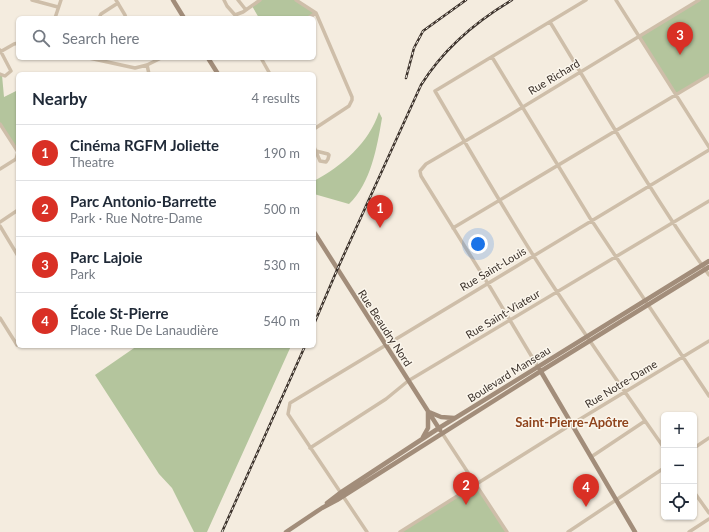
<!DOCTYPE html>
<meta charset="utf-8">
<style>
body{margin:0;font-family:Lato,sans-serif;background:#f2f2f3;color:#1f2937}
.controls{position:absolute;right:12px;bottom:12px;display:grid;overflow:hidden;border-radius:6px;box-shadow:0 1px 3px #0004}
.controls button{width:36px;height:36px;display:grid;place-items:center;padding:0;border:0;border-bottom:1px solid #e0e1e3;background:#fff;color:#1f2937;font:20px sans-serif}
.you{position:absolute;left:478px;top:244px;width:14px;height:14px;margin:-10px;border:3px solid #fff;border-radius:50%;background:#1a73e8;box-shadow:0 0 0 6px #1a73e833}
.badge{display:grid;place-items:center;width:26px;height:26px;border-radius:50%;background:#d93025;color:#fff;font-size:13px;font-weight:700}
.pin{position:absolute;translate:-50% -33px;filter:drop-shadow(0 1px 2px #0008)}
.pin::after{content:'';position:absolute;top:21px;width:14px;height:12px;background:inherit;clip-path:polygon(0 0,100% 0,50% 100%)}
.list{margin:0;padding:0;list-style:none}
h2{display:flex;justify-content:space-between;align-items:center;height:52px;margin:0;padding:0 16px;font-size:17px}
h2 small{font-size:13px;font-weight:400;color:#747a83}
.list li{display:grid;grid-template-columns:26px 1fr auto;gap:12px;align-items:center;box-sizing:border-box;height:56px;padding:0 16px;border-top:1px solid #e0e1e3}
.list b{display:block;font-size:15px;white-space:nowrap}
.list p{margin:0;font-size:13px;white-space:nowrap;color:#747a83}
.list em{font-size:13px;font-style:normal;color:#747a83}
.icon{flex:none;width:22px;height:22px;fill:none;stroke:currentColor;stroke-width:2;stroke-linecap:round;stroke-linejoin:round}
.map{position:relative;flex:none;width:709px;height:532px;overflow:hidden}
.search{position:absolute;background:#fff;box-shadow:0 1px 3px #0004;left:16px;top:16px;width:300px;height:44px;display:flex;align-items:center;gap:10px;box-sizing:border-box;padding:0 14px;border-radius:6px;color:#747a83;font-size:15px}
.panel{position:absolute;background:#fff;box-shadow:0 1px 3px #0004;left:16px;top:72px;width:300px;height:276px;border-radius:6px}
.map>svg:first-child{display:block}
.green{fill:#b4c59d}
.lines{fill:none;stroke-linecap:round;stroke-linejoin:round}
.street{stroke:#cebea9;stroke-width:3.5}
.secondary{stroke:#a28d7a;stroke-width:4.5}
.rail-casing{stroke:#3b312a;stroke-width:2.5}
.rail{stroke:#fbf6ec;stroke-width:1;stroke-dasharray:3;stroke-linecap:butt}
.labels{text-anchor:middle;stroke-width:3;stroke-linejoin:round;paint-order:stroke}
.street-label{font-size:11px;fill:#3b312a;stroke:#fbf6ec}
.quarter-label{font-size:13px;font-weight:bold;fill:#8f441d;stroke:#fbf6ec}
</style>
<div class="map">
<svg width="709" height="532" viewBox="0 0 709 532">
<rect width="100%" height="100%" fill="#f4ecdf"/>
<path class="green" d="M260,0H296L316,13L308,18H259L252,6Z
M699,0H709V76L676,95L639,36Z
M0,74L2,75L4,97L18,90V156L17,152L0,124Z
M379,112L382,118C377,147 371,183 349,204L314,194V181C342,166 369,143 379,112Z
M137,346H291L207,532H194L172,488L159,474L95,375Z
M476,484L507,532H400Z"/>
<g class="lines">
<path class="street" d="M32,0L58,7
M116,0L125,15L126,18
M224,0L227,6L235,15L243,12L260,0
M238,0L246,10
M296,0L316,13L352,97V100L349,106L314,129
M586,0L435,91C467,146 499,201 533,255C575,321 620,385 664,448
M616,0L709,147
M55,18L61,0
M99,18L101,14L118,3
M308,18L316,13
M550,22C602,107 651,194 709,275
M0,50L11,71L5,76L0,74
M0,52L14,44L18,43
M492,57L590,218L709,396
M89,58L135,68L147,65L161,58
M261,58L270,74
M147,65L149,74
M0,124L18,152L16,159L0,169
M314,147L320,161L326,162L328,159L329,155L328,154L316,151
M0,222L18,210
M0,226L18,256
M453,228L709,75
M0,318L17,345
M538,367L490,287L421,176L420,171L426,164L508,116L699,0
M442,433L507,532
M310,448L386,399L408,381L709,201
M694,448L709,438
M591,457L645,421
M694,492L709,513
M367,532L288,414L290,403L709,150
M400,532L572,424L709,341
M568,532L664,468
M689,532L709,519"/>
<path class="secondary" d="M173,0L184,18
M208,58L218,74
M314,232L440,430
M540,370L635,532
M429,412L441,417L454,418
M423,437L428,428V412
M327,503L340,493L439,428L709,261
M286,532L322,508L337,500L541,371L709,267"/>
<defs>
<path id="rail" d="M406,78L414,48L423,31L466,0
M314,324L337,270L421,85C444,48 475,22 512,0
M222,532L305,346"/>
</defs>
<use href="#rail" class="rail-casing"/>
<use href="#rail" class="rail"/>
</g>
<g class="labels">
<g class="street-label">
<text transform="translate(554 77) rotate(-31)" y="4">Rue Richard</text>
<text transform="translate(493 269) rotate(-31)" y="4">Rue Saint-Louis</text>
<text transform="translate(503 314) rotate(-31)" y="4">Rue Saint-Viateur</text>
<text transform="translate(385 328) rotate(57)" y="4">Rue Beaudry Nord</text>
<text transform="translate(509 374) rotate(-32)" y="4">Boulevard Manseau</text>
<text transform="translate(621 384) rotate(-31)" y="4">Rue Notre-Dame</text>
</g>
<g class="quarter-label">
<text x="572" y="427">Saint-Pierre-Apôtre</text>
</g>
</g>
</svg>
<div class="controls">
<button>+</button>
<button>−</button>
<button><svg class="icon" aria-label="locate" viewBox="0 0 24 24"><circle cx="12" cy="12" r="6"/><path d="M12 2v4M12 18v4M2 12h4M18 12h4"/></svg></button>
</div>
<div class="you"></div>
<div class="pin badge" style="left:380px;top:228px">1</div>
<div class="pin badge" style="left:466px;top:505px">2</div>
<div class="pin badge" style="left:680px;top:55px">3</div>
<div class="pin badge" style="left:586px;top:507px">4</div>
<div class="search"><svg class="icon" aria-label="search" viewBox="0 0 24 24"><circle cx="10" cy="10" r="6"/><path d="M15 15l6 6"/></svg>Search here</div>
<section class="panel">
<h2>Nearby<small>4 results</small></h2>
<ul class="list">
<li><span class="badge">1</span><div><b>Cinéma RGFM Joliette</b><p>Theatre</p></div><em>190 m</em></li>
<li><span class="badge">2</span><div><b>Parc Antonio-Barrette</b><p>Park · Rue Notre-Dame</p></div><em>500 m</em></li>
<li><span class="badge">3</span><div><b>Parc Lajoie</b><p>Park</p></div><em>530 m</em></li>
<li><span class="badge">4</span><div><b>École St-Pierre</b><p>Place · Rue De Lanaudière</p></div><em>540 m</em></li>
</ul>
</section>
</div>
